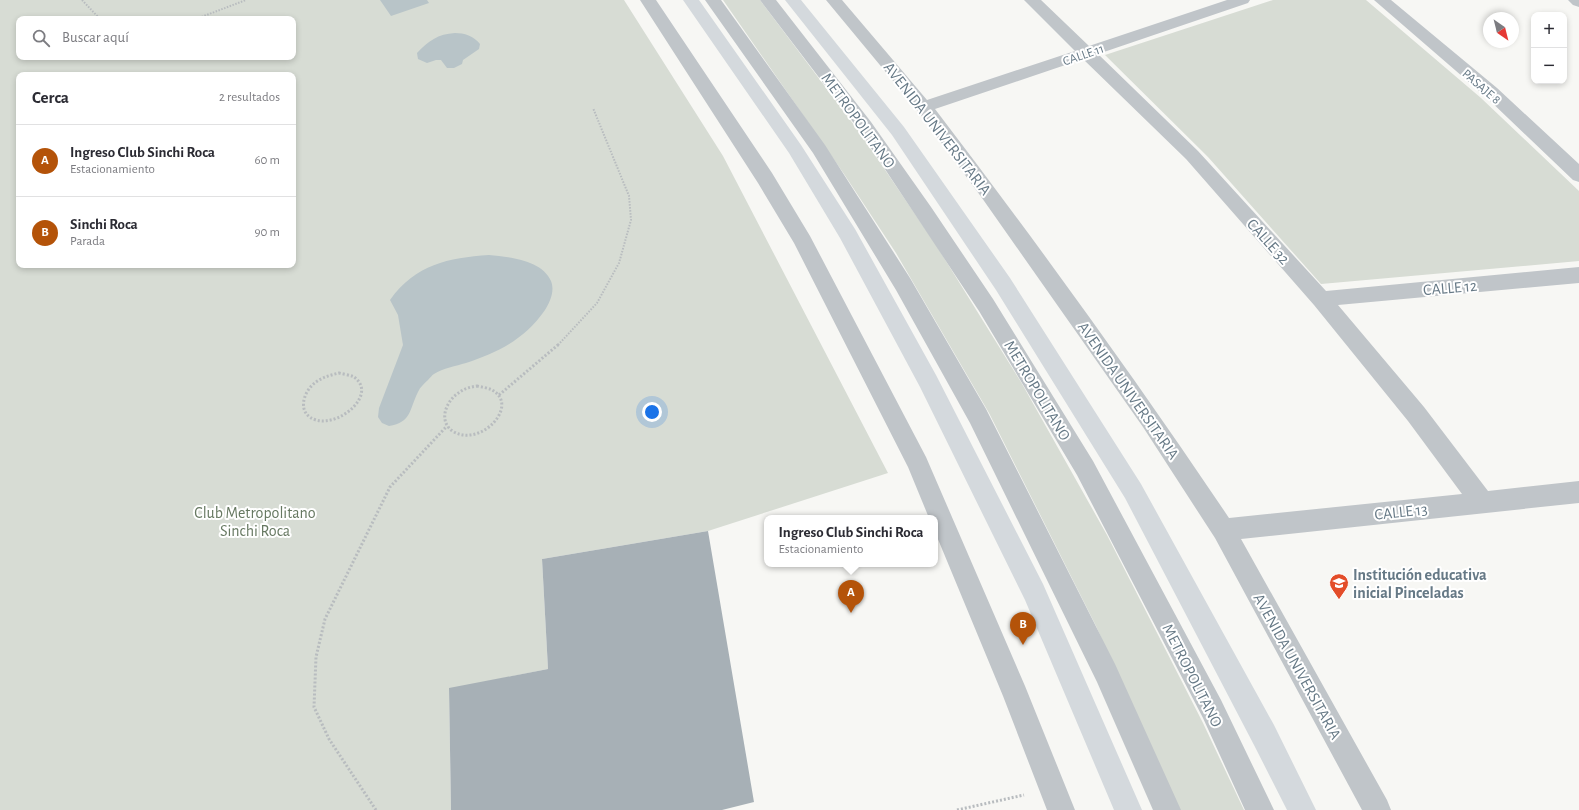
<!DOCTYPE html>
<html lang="es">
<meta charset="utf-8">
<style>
body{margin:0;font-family:"Alegreya Sans",sans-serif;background:#f7f7f7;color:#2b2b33}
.controls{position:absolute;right:12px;top:12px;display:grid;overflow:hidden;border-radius:8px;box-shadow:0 2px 6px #0003}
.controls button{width:36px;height:36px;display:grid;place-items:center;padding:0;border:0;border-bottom:1px solid #e1e1e2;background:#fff;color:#2b2b33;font:20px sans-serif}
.compass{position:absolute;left:1483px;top:12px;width:36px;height:36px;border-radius:50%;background:#fff;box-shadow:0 2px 6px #0003;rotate:145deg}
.you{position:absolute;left:652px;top:412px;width:14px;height:14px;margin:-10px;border:3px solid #fff;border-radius:50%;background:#1a73e8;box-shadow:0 0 0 6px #1a73e833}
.badge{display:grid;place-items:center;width:26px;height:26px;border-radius:50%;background:#b45309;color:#fff;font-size:13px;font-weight:700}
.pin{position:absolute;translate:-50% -33px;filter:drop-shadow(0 1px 2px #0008)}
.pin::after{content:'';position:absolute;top:21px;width:14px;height:12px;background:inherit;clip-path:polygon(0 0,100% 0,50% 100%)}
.popup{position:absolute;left:764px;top:515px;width:174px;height:52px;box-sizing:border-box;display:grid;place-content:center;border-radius:8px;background:#fff;filter:drop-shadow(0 1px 3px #0005);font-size:13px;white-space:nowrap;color:#7c7c81}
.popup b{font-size:15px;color:#2b2b33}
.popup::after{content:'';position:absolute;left:50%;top:100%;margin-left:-8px;border:8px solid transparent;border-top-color:#fff}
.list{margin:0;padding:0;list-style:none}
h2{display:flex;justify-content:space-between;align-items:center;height:52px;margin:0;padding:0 16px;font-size:17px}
h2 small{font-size:13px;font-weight:400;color:#7c7c81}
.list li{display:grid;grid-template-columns:26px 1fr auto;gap:12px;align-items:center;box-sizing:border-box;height:72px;padding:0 16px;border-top:1px solid #e1e1e2}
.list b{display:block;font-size:15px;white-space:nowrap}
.list p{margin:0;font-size:13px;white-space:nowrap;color:#7c7c81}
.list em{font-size:13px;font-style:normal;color:#7c7c81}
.icon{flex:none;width:22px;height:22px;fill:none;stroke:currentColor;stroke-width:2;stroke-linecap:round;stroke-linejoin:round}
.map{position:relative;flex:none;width:1579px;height:810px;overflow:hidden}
.search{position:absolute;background:#fff;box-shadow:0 2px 6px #0003;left:16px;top:16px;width:280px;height:44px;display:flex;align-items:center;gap:10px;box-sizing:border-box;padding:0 14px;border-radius:8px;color:#7c7c81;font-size:15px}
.panel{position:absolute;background:#fff;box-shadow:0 2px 6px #0003;left:16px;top:72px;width:280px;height:196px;border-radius:8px}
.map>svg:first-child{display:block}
.green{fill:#d7dcd4;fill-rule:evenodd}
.water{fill:#b8c4c8}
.building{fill:#a7b0b6}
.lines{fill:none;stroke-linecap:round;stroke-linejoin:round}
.path-far1{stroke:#b8bcbf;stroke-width:2;stroke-dasharray:1.5 1.5;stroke-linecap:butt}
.path{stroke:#b8bcbf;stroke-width:3;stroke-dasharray:2 2;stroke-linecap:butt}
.minor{fill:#c0c5c9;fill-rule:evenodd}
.major{fill:#d4d9dd;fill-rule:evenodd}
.labels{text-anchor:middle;stroke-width:4;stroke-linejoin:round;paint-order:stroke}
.far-street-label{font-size:13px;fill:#667986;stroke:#fff}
.street-label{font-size:16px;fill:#667986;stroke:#fff}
.park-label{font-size:16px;fill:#667861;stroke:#fff}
.poi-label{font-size:16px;font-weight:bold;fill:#667986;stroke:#fff;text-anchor:start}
</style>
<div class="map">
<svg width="1579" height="810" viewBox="0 0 1579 810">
<rect width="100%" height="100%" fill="#f7f7f4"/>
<path class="green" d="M0,0H624L723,156L888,473L708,531L542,559L548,669L449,689L451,810H0ZM19,19H293V57H19ZM19,75H293V265H19Z
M723,0H760L860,133L936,245L1021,382L1107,535L1203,723L1244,810H1178L1096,626L989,413L896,253L844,174Z
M1273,0H1366L1481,98L1579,191V261L1321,284L1208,157L1105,55Z"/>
<path class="water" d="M380,0H427L429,3L391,16Z
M455,33C464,33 474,36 480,44L479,49L463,60L462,64L454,68H447L441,60H436L427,63L418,59L417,53C428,41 438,34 455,33Z
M489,255C509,257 542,260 551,281C555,291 550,302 545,310C525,339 499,352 466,363C456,366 443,368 434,374C432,375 430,378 428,380C424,384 420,387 418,392C409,410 412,422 389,426L382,423L378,417L379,408L403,345L398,315L390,300C416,264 448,258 489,255Z"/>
<path class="building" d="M708,531L754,802L722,810H451L449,688L548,669L542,559Z"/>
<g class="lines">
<path class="path-far1" d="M82,0L100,19
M196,19L246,0
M558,345L597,303L619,263L631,220L629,196L593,108"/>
<path class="path" d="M339,373C343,374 350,375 354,377C378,394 340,427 316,420C296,414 303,391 316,382C323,377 331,375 339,373Z
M477,386C482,387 488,388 492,390C520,405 482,447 454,432C437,422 446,400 460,392C465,388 471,387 477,386Z
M499,395L559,344
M376,810L329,739L314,707L316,657L325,619L390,487L447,426
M957,810L1024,795"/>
<path class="minor" d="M640,0H656L772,173L810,236L926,457L1025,686L1075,810H1047L1003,696L935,532V518H929L908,467L794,243L758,183Z
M705,0H721L825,145L910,278L986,409L1115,664L1181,810H1153L1097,682L970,423L896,290L813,153Z
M760,0H776L871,122L931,207L993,299L1093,461L1221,700L1274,810H1245L1203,718L1077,475L979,311L859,130Z
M826,0H842L927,100L1075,51L1024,0H1041L1089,46L1227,0H1250L1248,3L1098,54L1198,151L1326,291L1579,267V283L1338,305L1424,407L1488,491L1579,481V503L1241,539L1387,800L1391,810H1362L1215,538L1143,427L982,198L918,111ZM1083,59L1186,159L1314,305L1408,421L1462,494L1229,518C1136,379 1037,243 935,109Z
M1374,0H1391L1497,88L1579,164V182L1573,180L1485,96Z
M1568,0H1579V7L1573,5Z"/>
<path class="major" d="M683,0H699L801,145L855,229L936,375L1043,584L1142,810H1114L1025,600L920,387L840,238L789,153Z
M785,0H801L904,127L1010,278L1141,484L1274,725L1316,810H1287L1254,745L1125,498L996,290L892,135Z"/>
</g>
<defs>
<symbol id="school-pin" viewBox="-11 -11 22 30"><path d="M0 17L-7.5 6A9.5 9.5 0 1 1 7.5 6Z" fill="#e34d29" stroke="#fff"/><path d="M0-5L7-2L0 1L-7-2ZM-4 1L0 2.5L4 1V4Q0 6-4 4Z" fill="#fff"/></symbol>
</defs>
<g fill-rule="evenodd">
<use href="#school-pin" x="1328" y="572" width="22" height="30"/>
</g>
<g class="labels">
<g class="far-street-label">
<text transform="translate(1083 54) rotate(-19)" y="5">CALLE 11</text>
<text transform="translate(1482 86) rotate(41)" y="5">PASAJE 8</text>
</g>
<g class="street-label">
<text transform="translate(859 120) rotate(54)" y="6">METROPOLITANO</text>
<text transform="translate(938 128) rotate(52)" y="6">AVENIDA UNIVERSITARIA</text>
<text transform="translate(1269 241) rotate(48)" y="6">CALLE 32</text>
<text transform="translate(1450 287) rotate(-5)" y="6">CALLE 12</text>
<text transform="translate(1038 390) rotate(59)" y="6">METROPOLITANO</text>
<text transform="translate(1129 390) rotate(55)" y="6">AVENIDA UNIVERSITARIA</text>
<text transform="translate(1401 511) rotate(-6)" y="6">CALLE 13</text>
<text transform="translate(1298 666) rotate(61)" y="6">AVENIDA UNIVERSITARIA</text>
<text transform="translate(1193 675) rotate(63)" y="6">METROPOLITANO</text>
</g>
<g class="park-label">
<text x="255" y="518">Club Metropolitano<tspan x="255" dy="18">Sinchi Roca</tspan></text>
</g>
<g class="poi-label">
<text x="1353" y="580">Institución educativa<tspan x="1353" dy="18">inicial Pinceladas</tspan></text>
</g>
</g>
</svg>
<div class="controls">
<button>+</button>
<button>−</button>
</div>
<svg class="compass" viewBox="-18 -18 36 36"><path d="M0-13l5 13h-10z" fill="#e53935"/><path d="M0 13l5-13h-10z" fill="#7c7c81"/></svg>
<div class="you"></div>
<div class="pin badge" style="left:851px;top:613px">A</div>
<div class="popup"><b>Ingreso Club Sinchi Roca</b>Estacionamiento</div>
<div class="pin badge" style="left:1023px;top:645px">B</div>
<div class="search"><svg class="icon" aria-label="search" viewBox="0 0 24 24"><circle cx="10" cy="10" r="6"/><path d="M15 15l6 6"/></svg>Buscar aquí</div>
<section class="panel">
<h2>Cerca<small>2 resultados</small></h2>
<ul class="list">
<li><span class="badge">A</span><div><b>Ingreso Club Sinchi Roca</b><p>Estacionamiento</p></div><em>60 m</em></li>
<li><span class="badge">B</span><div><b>Sinchi Roca</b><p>Parada</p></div><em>90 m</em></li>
</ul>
</section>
</div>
